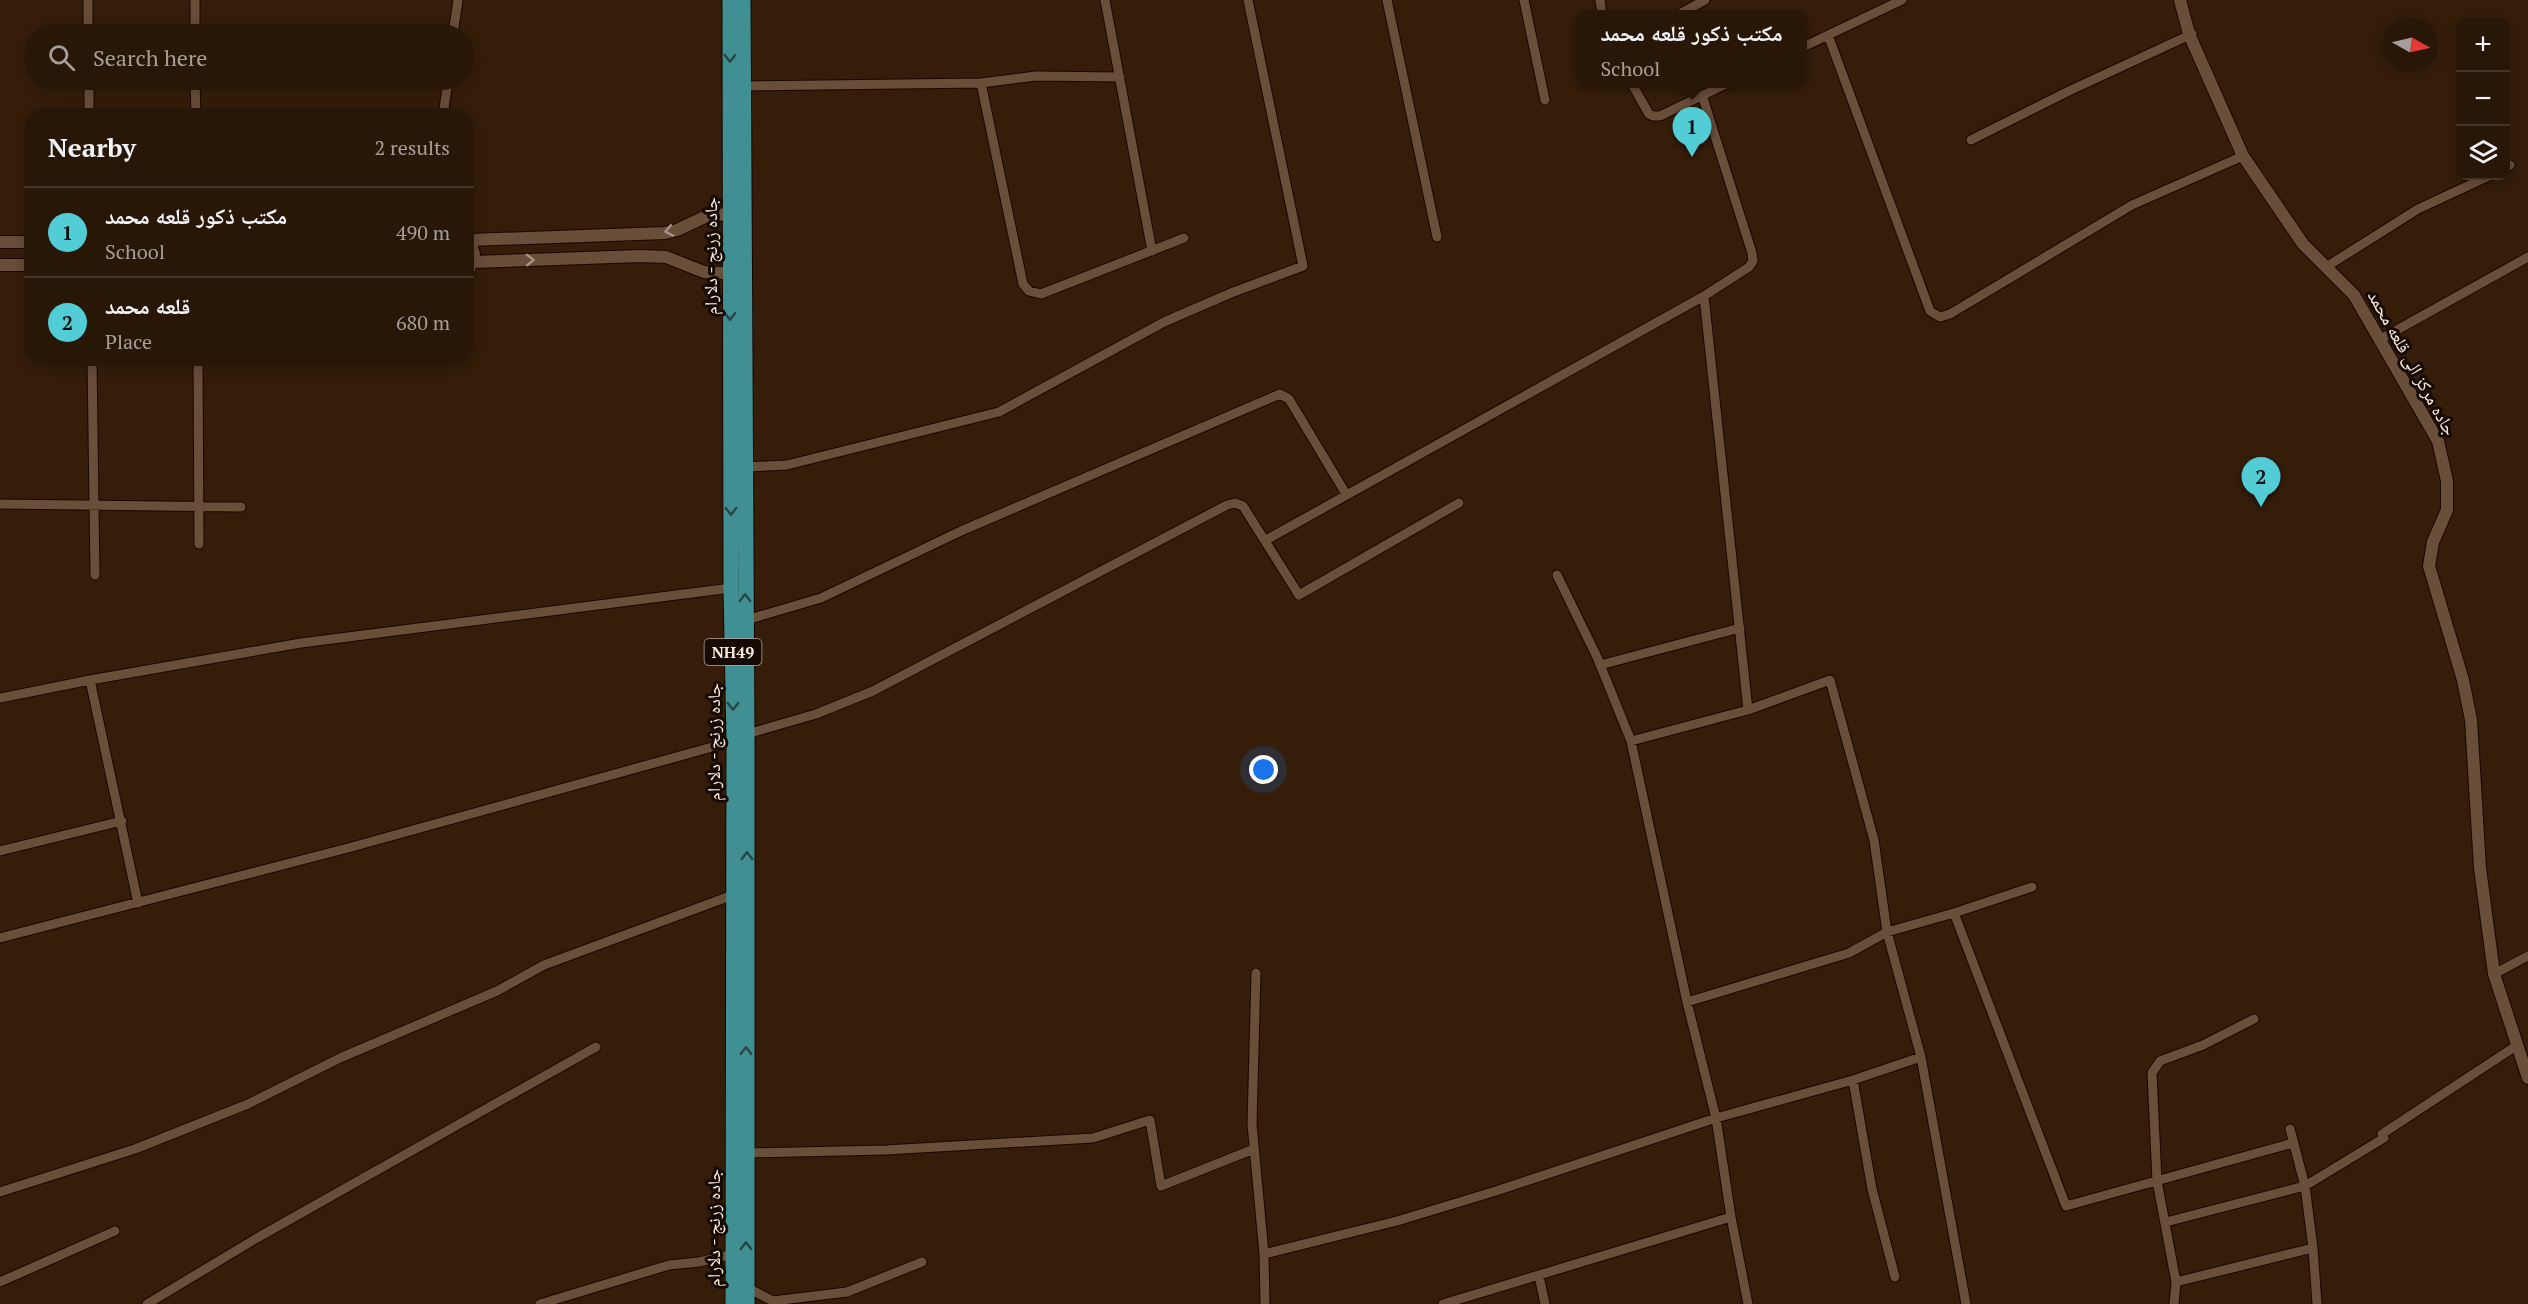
<!DOCTYPE html>
<meta charset="utf-8">
<style>
body{margin:0;font-family:"PT Serif","Noto Naskh Arabic",serif;background:#342315;color:#f1f3f6}
.controls{position:absolute;right:18px;top:18px;display:grid;overflow:hidden;border-radius:12px;box-shadow:0 3px 15px #0003}
.controls button{width:54px;height:54px;display:grid;place-items:center;padding:0;border:0;border-bottom:2px solid #443528;background:#281607;color:#f1f3f6;font:30px sans-serif}
.compass{position:absolute;left:2384px;top:18px;width:54px;height:54px;border-radius:50%;background:#281607;box-shadow:0 3px 15px #0003;rotate:98deg}
.you{position:absolute;left:1264px;top:770px;width:21px;height:21px;margin:-15px;border:4px solid #fff;border-radius:50%;background:#1a73e8;box-shadow:0 0 0 9px #1a73e833}
.badge{display:grid;place-items:center;width:39px;height:39px;border-radius:50%;background:#52ccd5;color:#111;font-size:20px;font-weight:700}
.pin{position:absolute;translate:-50% -50px;filter:drop-shadow(0 2px 3px #0008)}
.pin::after{content:'';position:absolute;top:32px;width:21px;height:18px;background:inherit;clip-path:polygon(0 0,100% 0,50% 100%)}
.popup{position:absolute;left:1576px;top:10px;width:231px;height:78px;box-sizing:border-box;display:grid;place-content:center;border-radius:12px;background:#281607;filter:drop-shadow(0 2px 4px #0005);font-size:20px;white-space:nowrap;color:#a59f9b}
.popup b{font-size:22px;color:#f1f3f6}
.popup::after{content:'';position:absolute;left:50%;top:100%;margin-left:-12px;border:12px solid transparent;border-top-color:#281607}
.list{margin:0;padding:0;list-style:none}
h2{display:flex;justify-content:space-between;align-items:center;height:78px;margin:0;padding:0 24px;font-size:26px}
h2 small{font-size:20px;font-weight:400;color:#a59f9b}
.list li{display:grid;grid-template-columns:39px 1fr auto;gap:18px;align-items:center;box-sizing:border-box;height:90px;padding:0 24px;border-top:2px solid #443528}
.list b{display:block;font-size:22px;white-space:nowrap}
.list p{margin:0;font-size:20px;white-space:nowrap;color:#a59f9b}
.list em{font-size:20px;font-style:normal;color:#a59f9b}
.icon{flex:none;width:33px;height:33px;fill:none;stroke:currentColor;stroke-width:2;stroke-linecap:round;stroke-linejoin:round}
.map{position:relative;flex:none;width:2528px;height:1304px;overflow:hidden}
.search{position:absolute;background:#281607;box-shadow:0 3px 15px #0003;left:24px;top:24px;width:450px;height:66px;display:flex;align-items:center;gap:15px;box-sizing:border-box;padding:0 21px;border-radius:33px;color:#a59f9b;font-size:22px}
.panel{position:absolute;background:#281607;box-shadow:0 3px 15px #0003;left:24px;top:108px;width:450px;height:258px;border-radius:24px}
.map>svg:first-child{display:block}
.lines{fill:none;stroke-linecap:round;stroke-linejoin:round}
.minor-casing{stroke:#1b0600;stroke-width:11}
.tertiary-casing{stroke:#1b0600;stroke-width:14}
.trunk-casing{stroke:#1b0600;stroke-width:17}
.minor{stroke:#694e3a;stroke-width:9}
.tertiary{stroke:#694e3a;stroke-width:12}
.trunk{stroke:#409093;stroke-width:15}
.oneway{stroke:#284644}
.oneway2{stroke:#ab9484}
.labels{text-anchor:middle;stroke-width:6;stroke-linejoin:round;paint-order:stroke}
.shield{fill:#150a04;stroke:#b6a79d;stroke-width:1.5}
.shield-label{font-size:16px;font-weight:bold;fill:#fbeade}
.street-label{font-size:18px;fill:#fbeade;stroke:#150a04}
</style>
<div class="map">
<svg width="2528" height="1304" viewBox="0 0 2528 1304">
<rect width="100%" height="100%" fill="#351d09"/>
<g class="lines">
<defs>
<path id="minor" d="M88,0V34
M195,0V34
M1105,0L1152,251
M1387,0L1437,237
M1524,0L1545,100
M1600,0L1602,15
M1678,15L1705,0
M453,34L458,0
M1828,35L1930,311L1940,317L1950,314L2132,205L2243,156
M1803,47L1902,0
M89,80V116
M195,80L196,116
M981,83L1023,284L1029,291L1041,294L1184,238
M1632,84L1649,114L1653,116H1660L1726,84
M743,86L981,83L1036,76L1120,77
M443,116L448,80
M1971,140L2071,90L2192,34
M2506,167L2510,165
M2326,267L2418,209L2489,176
M1704,296L1748,710
M2379,340L2528,257
M92,358L95,575
M198,358L199,544
M746,467L787,465L999,412L1164,322L1231,293L1303,266L1248,0
M0,504L241,507
M1266,540L1704,296L1749,267L1753,261L1752,253L1702,95
M1557,575L1597,657L1631,741L1687,1002L1716,1118L1731,1217L1748,1304
M743,621L821,598L961,531L1280,394L1289,399L1346,494
M1600,665L1740,628
M90,680L138,903
M0,698L90,680L301,643L731,588
M747,734L816,714L873,691L1227,505L1235,503L1243,506L1299,595L1459,503
M1631,741L1748,710L1830,680L1874,840L1887,932L1921,1057L1966,1304
M0,851L122,821
M1954,913L2066,1206L2293,1143
M0,938L348,848L734,741
M1256,973L1252,1124L1264,1254L1397,1221L1496,1191L1716,1118L1853,1080L1921,1057
M2494,974L2528,956
M1687,1002L1849,953L1887,932L1954,913L2032,887
M1853,1080L1872,1189L1895,1277
M2290,1129L2305,1186L2313,1248L2317,1304
M746,1153L886,1150L1093,1138L1150,1120L1161,1186L1254,1149
M0,1192L135,1149L248,1104L340,1058L497,991L544,965L733,895
M2166,1222L2305,1186L2384,1138L2382,1134L2516,1046L2519,1050
M1264,1254L1265,1304
M1539,1276L1545,1304
M0,1282L115,1231
M2176,1282L2313,1248
M744,1286L773,1301L847,1292L922,1262
M147,1304L257,1238L596,1047
M540,1304L669,1265L699,1262L734,1254
M1443,1304L1731,1217
M2174,1304L2176,1282L2157,1181L2152,1073L2160,1061L2203,1045L2254,1019"/>
<path id="tertiary" d="M2180,0L2189,34L2243,156L2303,244L2354,295L2438,441L2447,481V510L2433,542L2429,566L2463,680L2471,720L2480,868L2494,974L2528,1078
M466,229L474,254L466,278
M470,240L665,233L677,230L707,216L738,213
M0,242H32
M472,262L640,256L666,257L704,272L737,274
M0,265H32"/>
<path id="trunk" d="M730,0L731,588L734,741L733,1304
M743,0L747,734V1304"/>
</defs>
<use href="#minor" class="minor-casing"/>
<use href="#tertiary" class="tertiary-casing"/>
<use href="#trunk" class="trunk-casing"/>
<use href="#minor" class="minor"/>
<use href="#tertiary" class="tertiary"/>
<use href="#trunk" class="trunk"/>
</g>
<defs><path id="oneway-chevron" d="M-2-3.5L2.5 0L-2 3.5" fill="none" stroke-width="1.6" stroke-linecap="round" stroke-linejoin="round" transform="scale(1.5)"/></defs>
<g class="oneway">
<use href="#oneway-chevron" transform="translate(730 58) rotate(90)"/>
<use href="#oneway-chevron" transform="translate(730 316) rotate(90)"/>
<use href="#oneway-chevron" transform="translate(731 511) rotate(90)"/>
<use href="#oneway-chevron" transform="translate(745 598) rotate(-90)"/>
<use href="#oneway-chevron" transform="translate(733 706) rotate(89)"/>
<use href="#oneway-chevron" transform="translate(747 856) rotate(-90)"/>
<use href="#oneway-chevron" transform="translate(746 1051) rotate(-90)"/>
<use href="#oneway-chevron" transform="translate(746 1246) rotate(-90)"/>
</g>
<g class="oneway2">
<use href="#oneway-chevron" transform="translate(669 231) rotate(168)"/>
<use href="#oneway-chevron" transform="translate(530 260) rotate(-2)"/>
</g>
<g class="labels">
<rect class="shield" x="704.5" y="639" width="57" height="26" rx="4.5"/>
<g class="shield-label">
<text x="733" y="658">NH49</text>
</g>
<g class="street-label">
<text transform="translate(711 256) rotate(-90)" y="6">جاده زرنج - دلارام</text>
<text transform="translate(2412 363) rotate(61)" y="6">جاده مرکز الی قلعه محمد</text>
<text transform="translate(714 742) rotate(-90)" y="6">جاده زرنج - دلارام</text>
<text transform="translate(714 1228) rotate(-90)" y="6">جاده زرنج - دلارام</text>
</g>
</g>
</svg>
<div class="controls">
<button>+</button>
<button>−</button>
<button><svg class="icon" aria-label="layers" viewBox="0 0 24 24"><path d="M12 4l9 5-9 5-9-5zM3 14l9 5 9-5"/></svg></button>
</div>
<svg class="compass" viewBox="-18 -18 36 36"><path d="M0-13l5 13h-10z" fill="#e53935"/><path d="M0 13l5-13h-10z" fill="#a59f9b"/></svg>
<div class="you"></div>
<div class="pin badge" style="left:1692px;top:157px">1</div>
<div class="popup"><b>مکتب ذکور قلعه محمد</b>School</div>
<div class="pin badge" style="left:2261px;top:507px">2</div>
<div class="search"><svg class="icon" aria-label="search" viewBox="0 0 24 24"><circle cx="10" cy="10" r="6"/><path d="M15 15l6 6"/></svg>Search here</div>
<section class="panel">
<h2>Nearby<small>2 results</small></h2>
<ul class="list">
<li><span class="badge">1</span><div><b>مکتب ذکور قلعه محمد</b><p>School</p></div><em>490 m</em></li>
<li><span class="badge">2</span><div><b>قلعه محمد</b><p>Place</p></div><em>680 m</em></li>
</ul>
</section>
</div>
